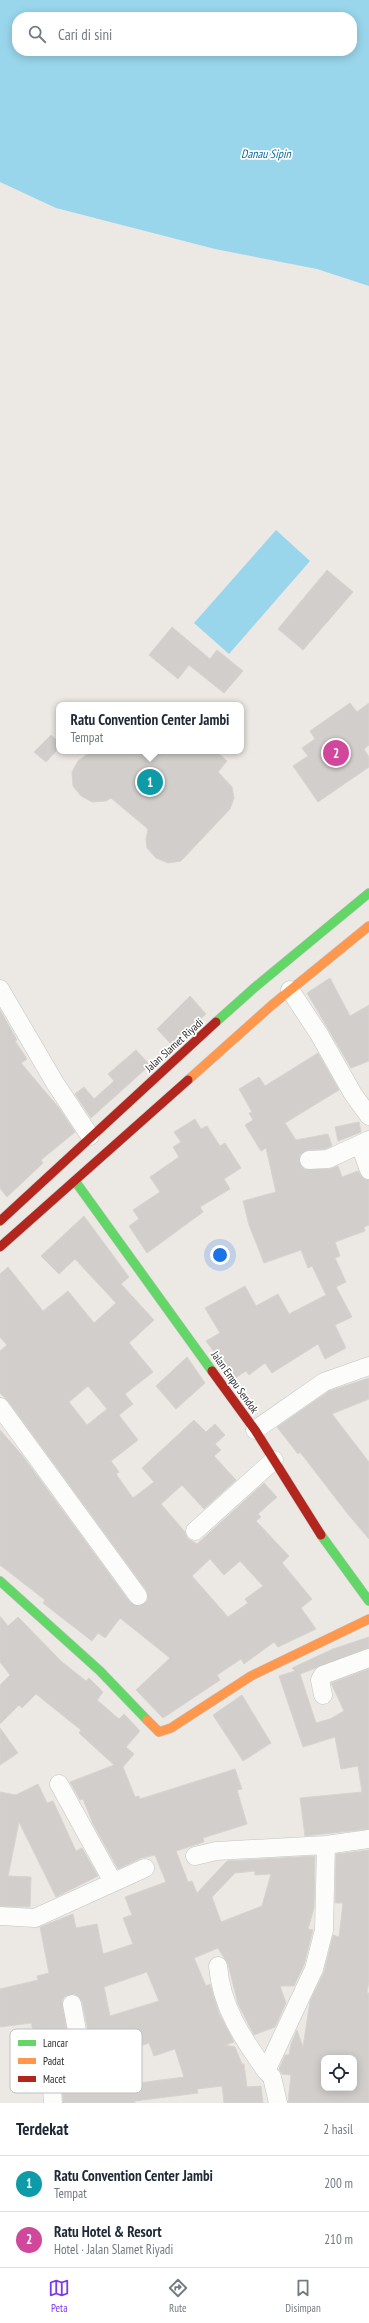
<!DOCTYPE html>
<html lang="id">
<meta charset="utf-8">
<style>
body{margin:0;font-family:"PT Sans Narrow",sans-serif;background:#f2f2f3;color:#1f2937}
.controls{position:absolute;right:12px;bottom:12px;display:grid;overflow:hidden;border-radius:8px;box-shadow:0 2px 10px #0003}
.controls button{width:36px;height:36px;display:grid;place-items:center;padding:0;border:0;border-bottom:1px solid #e0e1e3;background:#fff;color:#1f2937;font:20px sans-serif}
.you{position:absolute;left:220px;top:1255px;width:14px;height:14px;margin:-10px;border:3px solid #fff;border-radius:50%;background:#1a73e8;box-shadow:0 0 0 6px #1a73e833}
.badge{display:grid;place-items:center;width:26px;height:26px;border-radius:50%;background:#7c3aed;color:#fff;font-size:13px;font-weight:700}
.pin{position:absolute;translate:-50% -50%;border:2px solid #fff;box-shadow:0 1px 4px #0006}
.popup{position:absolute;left:56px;top:702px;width:188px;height:52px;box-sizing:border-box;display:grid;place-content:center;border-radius:8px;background:#fff;filter:drop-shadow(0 1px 3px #0005);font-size:13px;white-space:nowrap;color:#747a83}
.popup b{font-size:15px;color:#1f2937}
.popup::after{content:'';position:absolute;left:50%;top:100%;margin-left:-8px;border:8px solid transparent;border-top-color:#fff}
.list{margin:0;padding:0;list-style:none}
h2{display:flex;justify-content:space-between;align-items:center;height:52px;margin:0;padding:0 16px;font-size:17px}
h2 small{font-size:13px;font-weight:400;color:#747a83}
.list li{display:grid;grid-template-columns:26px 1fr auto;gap:12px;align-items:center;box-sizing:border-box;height:56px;padding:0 16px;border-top:1px solid #e0e1e3}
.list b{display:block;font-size:15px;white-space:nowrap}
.list p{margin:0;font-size:13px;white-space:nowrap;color:#747a83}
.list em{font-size:13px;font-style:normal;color:#747a83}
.icon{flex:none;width:22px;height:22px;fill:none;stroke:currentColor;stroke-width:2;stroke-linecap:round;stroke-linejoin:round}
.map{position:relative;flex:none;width:369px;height:2103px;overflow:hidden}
.search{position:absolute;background:#fff;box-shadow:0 2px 10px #0003;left:12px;right:12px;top:12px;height:44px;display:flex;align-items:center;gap:10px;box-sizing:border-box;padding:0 14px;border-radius:16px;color:#747a83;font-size:15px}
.sheet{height:164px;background:#fff}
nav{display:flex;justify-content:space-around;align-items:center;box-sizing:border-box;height:56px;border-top:1px solid #e0e1e3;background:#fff;font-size:11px;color:#747a83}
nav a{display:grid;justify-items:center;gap:2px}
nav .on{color:#7c3aed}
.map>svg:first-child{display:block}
.water{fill:#99d6ec;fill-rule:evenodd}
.building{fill:#d1cecb;stroke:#d7d4d0;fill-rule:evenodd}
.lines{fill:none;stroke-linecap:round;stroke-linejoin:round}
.street-casing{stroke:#c5c4c5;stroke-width:19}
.fast-casing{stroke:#c5c4c5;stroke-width:10}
.slow-casing{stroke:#c5c4c5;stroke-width:10}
.jam-casing{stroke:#c5c4c5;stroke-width:10}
.street{stroke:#fcfcfb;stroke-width:18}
.fast{stroke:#63d668;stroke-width:9}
.slow{stroke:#ff974d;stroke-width:9}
.jam{stroke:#b3261e;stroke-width:9}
.labels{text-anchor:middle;stroke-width:3.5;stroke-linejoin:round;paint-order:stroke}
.street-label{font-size:11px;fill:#2e2e2e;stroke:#fff}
.water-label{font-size:12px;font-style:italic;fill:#0d6fa3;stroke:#fff}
.key{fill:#fff;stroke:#c0c0c0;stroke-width:1}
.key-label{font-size:11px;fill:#2e2e2e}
</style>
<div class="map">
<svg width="369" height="2103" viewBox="0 0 369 2103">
<rect width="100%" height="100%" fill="#ece8e4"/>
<path class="water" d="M0,0H369V286L317,269L215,249L56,208L0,182ZM17,17H352V51H17Z
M276,530L310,561L229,654L194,623Z"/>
<path class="building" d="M327,570L353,592L303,650L278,629Z
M172,627L210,659L217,650L243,671L224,693L189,665L178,679L149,655Z
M350,703L357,712L369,703V745L364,749L369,757V767L318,802L293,766L308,756L302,748L315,739L310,731Z
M51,735L59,742V748L46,762L34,752Z
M110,751H216L227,761L218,772L232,787L234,798L230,809L181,861L168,863L156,858L147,848L146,839L148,829L111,798L106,801L92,802L81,796L73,786L72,772L78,761L89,753Z
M330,978L350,1016L369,1005V1061L351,1068L307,993Z
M190,996L206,1014L172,1045L157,1029Z
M0,1010L17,1040L15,1041L27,1059L21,1063L59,1108L75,1132L41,1160L43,1163L7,1197L0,1188Z
M136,1050L150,1065L91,1118L75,1094L84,1087L94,1099L114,1081L108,1074Z
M318,1053L339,1090L285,1123L296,1140L328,1134L332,1146L325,1149L308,1150L300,1155L299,1161L304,1169H329L338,1166L342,1177L358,1171L363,1178L369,1180V1225L364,1227L365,1231L335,1242L340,1256L335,1258L346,1282L336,1287L352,1317L335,1325L346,1348L325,1359L318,1344L272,1373L265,1363L249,1375L246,1371L234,1379L206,1341L220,1333L205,1308L245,1286L256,1306L278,1294L289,1314L326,1295L312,1266L308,1268L301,1250L264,1263L249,1225L243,1201L276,1192L266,1148L261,1151L245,1125L253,1120L249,1113L252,1112L239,1089L259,1077L265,1086Z
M195,1119L201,1129L207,1126L220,1146L225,1143L241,1168L224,1179L230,1189L200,1207L203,1212L147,1253L129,1226L139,1219L133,1210L160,1192L150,1177L179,1157L173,1147L181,1142L174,1132Z
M359,1122L361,1132L338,1141L335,1127Z
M84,1216L129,1277L121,1284L154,1320L129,1343L153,1372L125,1394L133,1404L119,1415L138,1440L111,1461L119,1472L116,1474L133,1498L154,1482L142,1468L194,1420L206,1432L215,1424L225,1435L215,1444L221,1450L214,1456L236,1480L204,1509L182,1485L161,1504L185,1532L187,1538L197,1544L264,1483L277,1497L258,1514L261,1517L256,1521L289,1556L282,1563L312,1599L301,1608L316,1629L278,1647L274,1642L244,1664L241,1659L217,1675L220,1680L163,1718L136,1690L170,1658L120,1618L105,1638L98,1633L92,1641L48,1607L43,1603L45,1600L0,1565V1430L22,1455L130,1602L140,1606L148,1600L146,1590L8,1401L0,1393V1351L7,1345L0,1337V1274L8,1267L43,1311L68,1291L94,1323L116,1303L75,1259L59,1274L41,1256ZM88,1386L107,1409L87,1425L69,1402ZM210,1559L224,1575L240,1561L263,1586L245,1599L248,1603L228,1617L192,1576Z
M187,1357L205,1383L176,1409L156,1386Z
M369,1378V1399L332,1414L369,1462V1539L347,1513L300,1452L298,1454L277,1427L329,1391Z
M0,1616L8,1626L18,1617L62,1662L86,1681L89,1678L103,1692L97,1700L119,1719L124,1714L140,1731L126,1747L134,1754L123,1767L135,1797L139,1796L140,1799L235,1769L242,1789L237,1790L247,1824L203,1838L204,1842L176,1851L188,1882L192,1881L197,1893L227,1861L315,1856L314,1908L308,1929L313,1930L304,1965L294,1986H280L286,2003L275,2027L254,2035L238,2004L228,1964L218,1948L194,1958L206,1986L210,1984L219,2013L234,2042L225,2045L235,2047L242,2064H244L247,2087L261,2086L263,2103H224L222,2086L197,2089L198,2093L135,2101V2103H63L62,2076L77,2070L123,2066L69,2084L71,2092L184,2077L175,2049L154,2056L149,2043L134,2048L127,2045L91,2046L82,2002L75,1994L65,1996L62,2001L70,2050L50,2058V2052L40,2054L31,2023L0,2027V1989L38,1980L37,1976L49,1973L40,1927L73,1914L76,1928L97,1924L103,1954L133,1944L123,1918L132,1915L125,1897L166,1882L155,1855L141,1858L118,1869L93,1824L83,1799L80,1800L70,1782L114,1765L79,1733L81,1730L36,1694L22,1708L19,1705L0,1724V1685L10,1675L0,1662ZM255,1871V1875L271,1874L262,1906L221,1922L212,1897L235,1873ZM147,1972L159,2001L110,2016L104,1987Z
M369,1637V1648L300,1674L316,1723L330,1719L344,1711L331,1683L369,1669V1829L305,1836L300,1798L362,1792L358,1766L341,1769L335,1737L303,1747L279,1676L295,1671L292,1668L333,1649Z
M242,1695L271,1743L243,1761L213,1715Z
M0,1728L18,1753L0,1765Z
M38,1784L47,1803L53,1801L76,1851L82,1848L98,1876L56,1897L19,1822L8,1876L31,1877L30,1907L0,1906V1792L16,1795Z
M369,1850V1981L367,1993H369V2103H288L291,2075L282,2074L279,2069L285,2055H289L291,2044L297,2030L303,2047L310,2001L324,1972L333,1935L339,1937L343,1903H335L336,1854ZM324,2058H354V2091L324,2088Z"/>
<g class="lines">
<defs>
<path id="street" d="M0,989L55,1083L90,1136
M290,990L319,1034L353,1094L369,1116
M360,1145L369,1170
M309,1160L328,1159L369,1140
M0,1407L138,1596
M255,1430L324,1382L369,1366
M195,1531L274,1460
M323,1695L320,1680L323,1675L369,1658
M59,1784L113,1882
M195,1856L216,1851L326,1845L369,1839
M0,1916L35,1918L145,1868
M218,1966C221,2006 243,2039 266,2071
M72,2004L82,2057
M53,2103L51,2072C60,2055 110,2056 127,2055
M278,2103L272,2077L266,2071L314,1969L324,1930L326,1845"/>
<path id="fast" d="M216,1022L254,988L369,893
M75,1181L212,1371
M321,1535L369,1601
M0,1581L100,1671L147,1720"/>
<path id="slow" d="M188,1080L272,1005L369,926
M147,1720L159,1732L171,1728L251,1676L369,1619"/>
<path id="jam" d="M0,1221L216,1022
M0,1247L188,1080
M212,1371L255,1430L321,1535"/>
</defs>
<use href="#street" class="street-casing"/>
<use href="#fast" class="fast-casing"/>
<use href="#slow" class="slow-casing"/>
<use href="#jam" class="jam-casing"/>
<use href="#street" class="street"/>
<use href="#fast" class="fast"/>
<use href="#slow" class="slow"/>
<use href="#jam" class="jam"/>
</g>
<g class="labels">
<g class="street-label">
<text transform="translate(174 1045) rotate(-42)" y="4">Jalan Slamet Riyadi</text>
<text transform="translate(235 1382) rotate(55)" y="4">Jalan Empu Sendok</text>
</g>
<g class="water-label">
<text x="266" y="158">Danau Sipin</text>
</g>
</g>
<rect x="10" y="2029" width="132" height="64" rx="6" class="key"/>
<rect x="18" y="2040" width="18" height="6" fill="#63d668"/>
<rect x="18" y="2058" width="18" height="6" fill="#ff974d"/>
<rect x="18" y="2076" width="18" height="6" fill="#b3261e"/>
<g class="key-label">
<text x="43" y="2047">Lancar</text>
<text x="43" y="2065">Padat</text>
<text x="43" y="2083">Macet</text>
</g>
</svg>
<div class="controls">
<button><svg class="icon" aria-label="locate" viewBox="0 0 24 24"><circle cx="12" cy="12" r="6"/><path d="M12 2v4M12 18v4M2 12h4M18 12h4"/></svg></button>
</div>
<div class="you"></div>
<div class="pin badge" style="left:150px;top:782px;background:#0f9aa8">1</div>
<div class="popup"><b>Ratu Convention Center Jambi</b>Tempat</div>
<div class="pin badge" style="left:336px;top:753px;background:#d1479c">2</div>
<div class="search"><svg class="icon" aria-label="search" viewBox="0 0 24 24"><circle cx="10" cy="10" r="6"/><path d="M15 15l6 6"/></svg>Cari di sini</div>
</div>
<section class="sheet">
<h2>Terdekat<small>2 hasil</small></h2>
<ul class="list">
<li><span class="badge" style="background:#0f9aa8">1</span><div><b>Ratu Convention Center Jambi</b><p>Tempat</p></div><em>200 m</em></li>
<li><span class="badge" style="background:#d1479c">2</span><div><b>Ratu Hotel &amp; Resort</b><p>Hotel · Jalan Slamet Riyadi</p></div><em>210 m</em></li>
</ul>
</section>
<nav>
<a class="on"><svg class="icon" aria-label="map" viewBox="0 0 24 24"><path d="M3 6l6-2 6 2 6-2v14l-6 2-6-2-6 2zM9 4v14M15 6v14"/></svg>Peta</a>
<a><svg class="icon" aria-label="directions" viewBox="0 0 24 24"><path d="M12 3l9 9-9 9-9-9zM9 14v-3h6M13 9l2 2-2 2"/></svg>Rute</a>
<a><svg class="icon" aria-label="saved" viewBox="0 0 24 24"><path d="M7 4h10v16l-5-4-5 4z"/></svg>Disimpan</a>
</nav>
